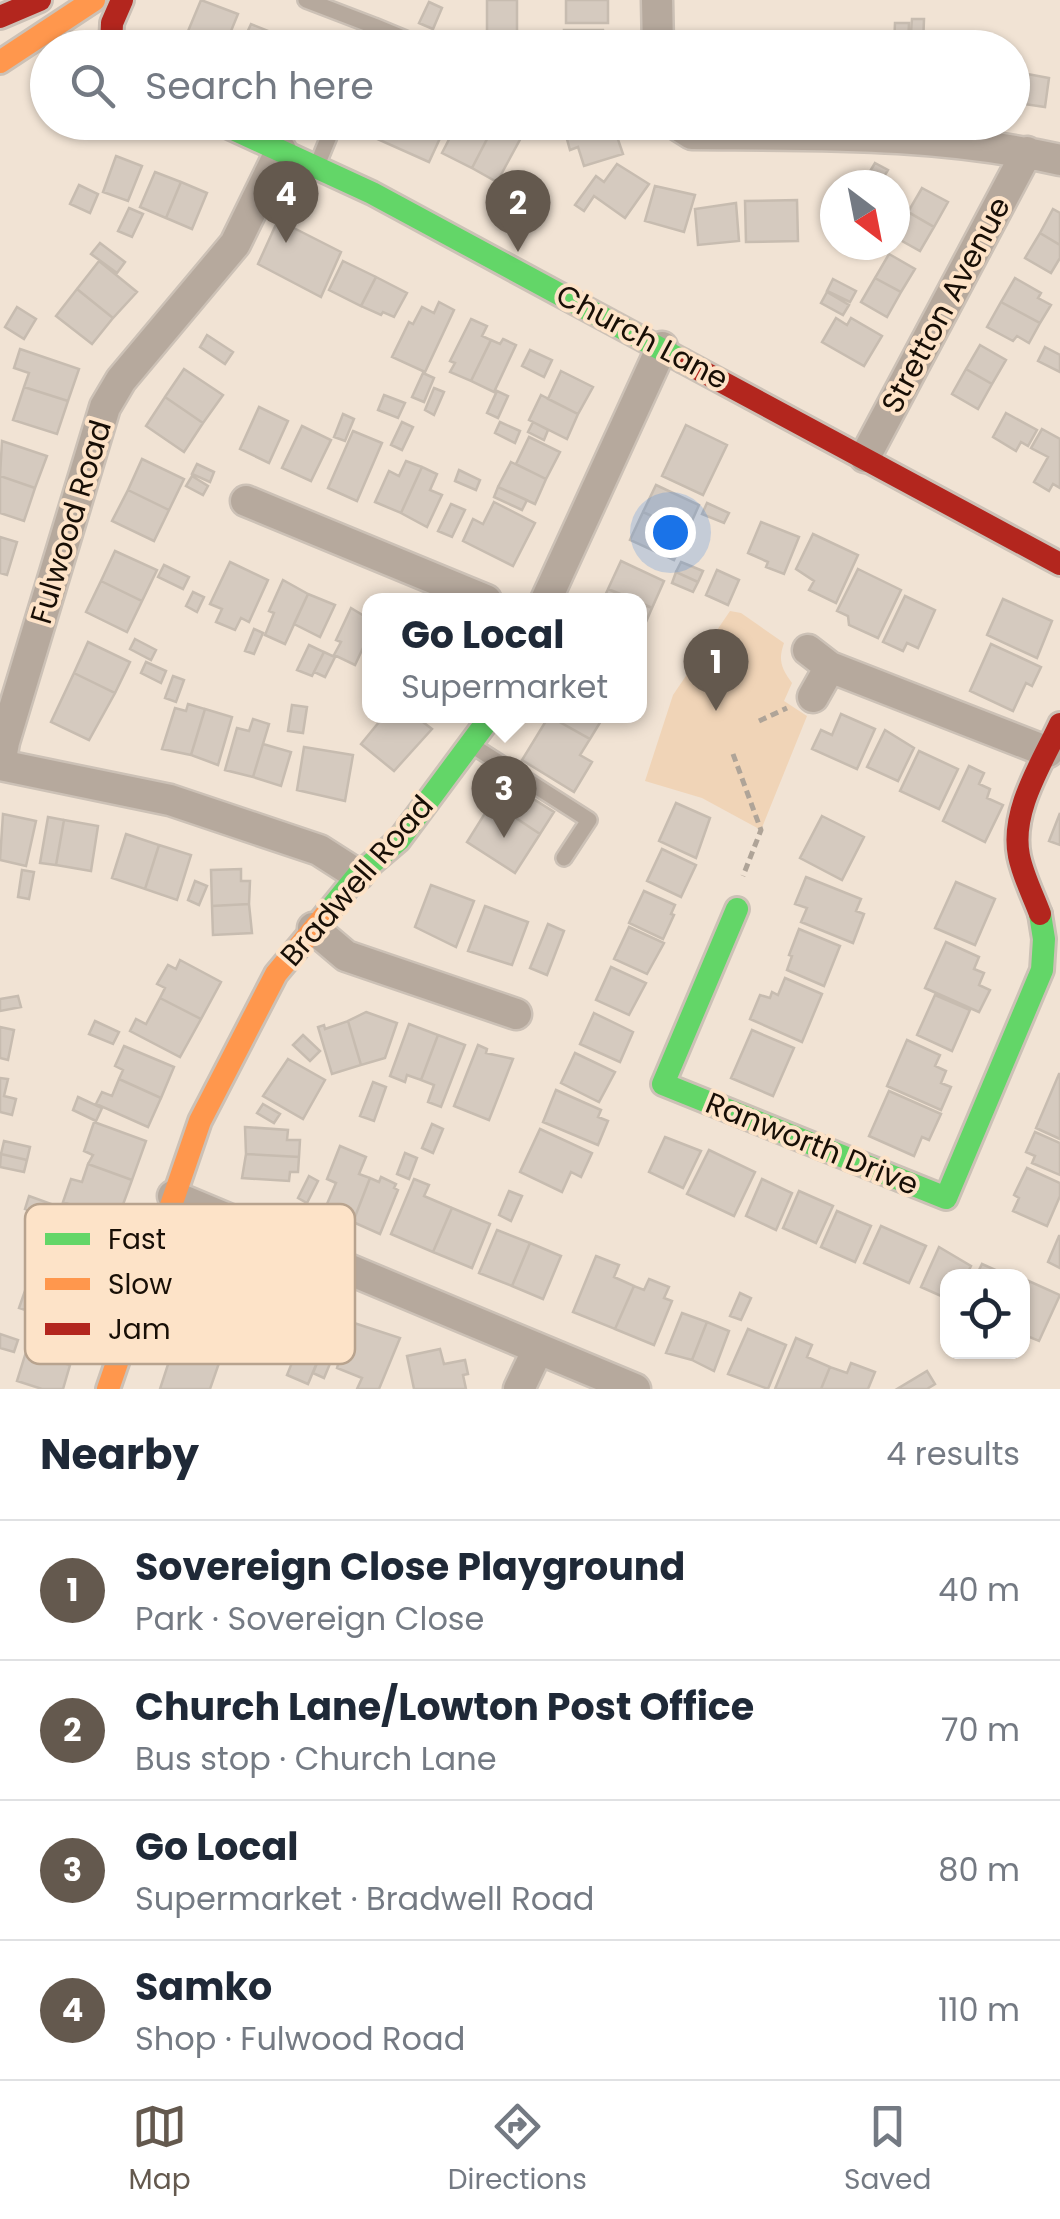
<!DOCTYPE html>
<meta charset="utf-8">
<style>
body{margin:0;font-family:Poppins,sans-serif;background:#f2f2f3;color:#1f2937}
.controls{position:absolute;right:30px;bottom:30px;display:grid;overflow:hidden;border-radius:20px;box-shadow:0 2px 8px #0004}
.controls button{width:90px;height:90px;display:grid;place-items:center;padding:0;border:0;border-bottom:2px solid #e0e1e3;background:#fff;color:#1f2937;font:50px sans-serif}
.compass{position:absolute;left:820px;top:170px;width:90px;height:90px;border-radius:50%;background:#fff;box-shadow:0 2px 8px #0004;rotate:148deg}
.you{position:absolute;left:670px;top:532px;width:35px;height:35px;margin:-25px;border:8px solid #fff;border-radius:50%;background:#1a73e8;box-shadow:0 0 0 15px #1a73e833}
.badge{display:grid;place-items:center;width:65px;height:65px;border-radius:50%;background:#64594e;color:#fff;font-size:32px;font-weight:700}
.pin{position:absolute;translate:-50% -82px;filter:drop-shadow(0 2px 5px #0008)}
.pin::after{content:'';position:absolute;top:52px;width:35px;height:30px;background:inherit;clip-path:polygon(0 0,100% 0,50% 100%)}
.popup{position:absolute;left:362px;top:593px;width:285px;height:130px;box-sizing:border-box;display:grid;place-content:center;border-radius:20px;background:#fff;filter:drop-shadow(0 2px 8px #0005);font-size:32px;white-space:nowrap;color:#747a83}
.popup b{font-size:38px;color:#1f2937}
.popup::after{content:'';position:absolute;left:50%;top:100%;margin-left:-20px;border:20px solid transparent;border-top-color:#fff}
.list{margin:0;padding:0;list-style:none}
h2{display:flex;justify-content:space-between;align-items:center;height:130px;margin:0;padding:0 40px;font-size:42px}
h2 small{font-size:32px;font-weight:400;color:#747a83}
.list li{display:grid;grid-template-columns:65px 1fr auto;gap:30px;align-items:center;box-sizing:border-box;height:140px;padding:0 40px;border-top:2px solid #e0e1e3}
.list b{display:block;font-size:38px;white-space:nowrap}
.list p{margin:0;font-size:32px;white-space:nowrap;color:#747a83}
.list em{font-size:32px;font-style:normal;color:#747a83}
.icon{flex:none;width:55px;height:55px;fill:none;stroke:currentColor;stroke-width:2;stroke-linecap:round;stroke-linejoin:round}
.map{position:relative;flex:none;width:1060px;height:1389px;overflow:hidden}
.search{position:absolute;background:#fff;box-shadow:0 2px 8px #0004;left:30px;right:30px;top:30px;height:110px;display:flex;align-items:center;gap:25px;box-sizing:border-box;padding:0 35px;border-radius:55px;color:#747a83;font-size:38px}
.sheet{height:690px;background:#fff}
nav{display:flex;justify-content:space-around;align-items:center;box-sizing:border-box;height:140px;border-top:2px solid #e0e1e3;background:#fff;font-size:28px;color:#747a83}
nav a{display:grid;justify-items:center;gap:5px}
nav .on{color:#64594e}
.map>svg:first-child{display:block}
.green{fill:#f0d4b7}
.building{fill:#d5cabf;stroke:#c7bcb0;stroke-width:2.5}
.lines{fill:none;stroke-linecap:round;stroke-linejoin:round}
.lane-casing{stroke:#ccc1b6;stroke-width:20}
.street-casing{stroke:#ccc1b6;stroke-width:35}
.fast-casing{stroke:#ccc1b6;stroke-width:28}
.slow-casing{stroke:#ccc1b6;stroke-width:28}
.jam-casing{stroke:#ccc1b6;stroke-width:28}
.path{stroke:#afa498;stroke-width:5;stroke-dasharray:8 5;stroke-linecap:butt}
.lane{stroke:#b6a99d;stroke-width:15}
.street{stroke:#b6a99d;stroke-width:30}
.fast{stroke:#63d668;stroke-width:22}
.slow{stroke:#ff974d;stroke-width:22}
.jam{stroke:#b3261e;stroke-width:22}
.labels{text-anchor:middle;stroke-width:8;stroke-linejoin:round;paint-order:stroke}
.street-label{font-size:30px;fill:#180f06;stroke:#fde3c8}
.key{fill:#fde3c8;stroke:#b8a38e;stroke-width:2.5}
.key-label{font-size:28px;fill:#180f06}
</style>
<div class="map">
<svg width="1060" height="1389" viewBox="0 0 1060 1389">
<rect width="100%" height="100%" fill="#f1e3d4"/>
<path class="green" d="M730,611L741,613L784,643C778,660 781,668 792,683L784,701L807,716L761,830L702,798L645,781L673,695Z"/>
<path class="building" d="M201,0L238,14L231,31L245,37L251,24L273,33L267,48H181Z
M487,0H517V38L501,37V48H469V44H487Z
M566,0H608V23H566Z
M429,2L442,8L433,29L419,23Z
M912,19H924L923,47L910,46Z
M895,23H909L908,47L894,46Z
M564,30H603L606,48H565Z
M289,36L316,48H285Z
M1012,60L1023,62L1017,103L1012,102Z
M1022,73L1049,78L1045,107L1017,103Z
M350,122H445L447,123L429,162L348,126Z
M458,122H465L489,135L472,168L442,153Z
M496,122L523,134L497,182L472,168Z
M596,122H612L623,154L584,166L578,147L570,150L565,132Z
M116,156L142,166L128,201L103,192Z
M875,163L888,170L879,185H867L863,183Z
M617,164L649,184L625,218L594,196L584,211L575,205L596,176L604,182Z
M155,172L181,182L166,218L140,207Z
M181,182L207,193L192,229L166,218Z
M79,185L98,194L90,213L70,204Z
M655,186L695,195L684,232L645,221Z
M922,188L948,202L934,227L908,212Z
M797,200L798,241L746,242L745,201Z
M736,203L739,241L698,245L695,209Z
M900,207L934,227L920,251L895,237V216Z
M129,208L143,214L132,237L118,231Z
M1053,209L1060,213V245L1040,233Z
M278,220L341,252L321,297L258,264Z
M1040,233L1060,245V258L1051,273L1025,258Z
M100,243L125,262L117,273L91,254Z
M889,254L915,269L901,292L875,278Z
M99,261L137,292L113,318L77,289Z
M343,261L376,277L361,306L329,290Z
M376,277L407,293L394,317L383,312L381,315L361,306Z
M875,278L901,292L887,317L861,302Z
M1015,278L1041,293L1038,298L1051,305L1040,323L1001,302Z
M833,279L856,291L850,302L827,291Z
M77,289L113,318L92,344L56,316Z
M827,292L849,305L843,315L821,303Z
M439,302L454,310L425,372L392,357L409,322L413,324L422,307L434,313Z
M1001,302L1040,323L1029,343L1017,336L1013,341L987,327Z
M17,307L36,319L24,339L5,327Z
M836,318L847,325L851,318L882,336L864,366L822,342Z
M471,319L487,326L482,336L491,340L471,381L450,372L455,363L450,361Z
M207,335L233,352L225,364L200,347Z
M503,339L516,345L494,392L471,381L491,340L500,344Z
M980,345L1006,360L992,384L966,369Z
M1045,347L1060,355V372L1038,361Z
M20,349L79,369L68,401L24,387L29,373L14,368Z
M530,350L552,360L544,377L522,366Z
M184,369L223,395L203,423L165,397Z
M966,369L992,384L978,409L952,394Z
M561,371L593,387L578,414L548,399Z
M423,373L434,378L424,402L412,397Z
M24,387L68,401L57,434L13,420Z
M434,388L444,392L434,415L425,410Z
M497,391L508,396L498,418L487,413Z
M384,395L405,403L398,418L378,410Z
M541,395L578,414L567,439L529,420Z
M165,397L203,423L184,452L146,426Z
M259,407L288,421L269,463L240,449Z
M1006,413L1037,430L1028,446L1021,442L1016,451L993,437Z
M343,414L354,419L345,441L334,437Z
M402,422L413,427L402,450L391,445Z
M500,422L520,431L515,443L495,433Z
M533,422L548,430L544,440L528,432Z
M686,425L727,445L703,495L662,476Z
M302,426L331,440L311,481L282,468Z
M1042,429L1060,439V488L1053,484L1049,491L1034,482L1048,457L1031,448Z
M353,431L382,443L357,501L328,488Z
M529,437L560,452L546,479L516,464Z
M2,441L47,456L35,488L0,476Z
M142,459L184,479L169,510L128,490Z
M406,461L422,467L401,513L375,502L389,471L399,476Z
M511,462L546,479L535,504L498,487Z
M197,464L214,472L210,482L192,474Z
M422,467L437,474L430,490L442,495L427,527L401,513Z
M459,470L480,480L476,490L455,481Z
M0,476L35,488L24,521L0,513Z
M192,476L208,486L203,495L186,486Z
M656,485L699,505L687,532L643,512Z
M498,487L527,500L522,510L494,497Z
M128,490L169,510L154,541L112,521Z
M494,502L535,523L513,566L463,541L473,519L483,524Z
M707,503L729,513L724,523L702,514Z
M451,504L465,510L452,537L438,531Z
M643,512L687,532L674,560L630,540Z
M761,522L799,537L784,574L766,567L768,562L748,553Z
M813,534L858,555L836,603L809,590L814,581L796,569Z
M0,537L17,542L7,575L0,573Z
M115,551L157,570L142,601L101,581Z
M621,561L664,581L652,608L608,589Z
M230,562L268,580L249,622L241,618L235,630L216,622L222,609L210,604Z
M681,562L703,571L698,582L676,572Z
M164,565L189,577L183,589L158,577Z
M858,569L901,590L878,638L849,625L848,616L837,611Z
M717,570L739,580L728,605L706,595Z
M676,572L698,582L693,592L672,583Z
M283,580L308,594L285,644L265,635L274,613L269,611Z
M101,581L142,601L127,632L86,612Z
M608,589L635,600H603Z
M193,592L204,597L197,612L186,606Z
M308,594L335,605L320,637L294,624Z
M905,596L935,610L918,648L907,643L903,651L883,642Z
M1003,599L1052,621L1037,658L987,635Z
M639,602L652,608L640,636L639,635Z
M351,608L369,619V635L355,665L334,655L341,642L336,640Z
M254,629L263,633L254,654L245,651Z
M135,639L156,650L151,660L130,649Z
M88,642L130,662L115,693L74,673Z
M991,644L1041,667L1032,686L1026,683L1013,711L970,691Z
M309,645L324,652L312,676L297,670Z
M324,652L335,657L325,677L314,672Z
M146,662L166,671L161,683L141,673Z
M74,673L115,693L89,740L51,722Z
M173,676L184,680L176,702L165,698Z
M188,704L205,709L191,755L162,749L175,708L186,711Z
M292,705L307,707L303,733L288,731Z
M205,709L232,717L218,765L191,755Z
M841,714L875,729L857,769L812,749L821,730L832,735Z
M384,716H415L432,729L394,771L361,744Z
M549,716L590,739L580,755L592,762L574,792L522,760Z
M549,716H604L590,739Z
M253,719L269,724L253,777L225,770L237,728L249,731Z
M885,730L914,748L898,781L867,767Z
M263,744L291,752L281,786L253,777Z
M304,747L353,755L345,801L297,790Z
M919,751L958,769L939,809L900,791Z
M969,766L984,773L979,784L990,789L987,798L1003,805L985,842L943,821Z
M505,781L554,812L540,834L492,802Z
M492,802L540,834L515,873L467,842Z
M676,803L710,818L696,858L659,841Z
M1060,813V845L1049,841Z
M3,814L36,821L26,866L0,860Z
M822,816L864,837L842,880L800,858Z
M48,817L64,820L56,865L40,863Z
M64,820L98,826L91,871L56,865Z
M126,834L159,845L145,889L112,878Z
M159,845L191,855L177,900L145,889Z
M662,849L696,865L681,897L647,881Z
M241,869V881H250L249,904L212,906L211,870Z
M22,870L34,872L29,899L18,897Z
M806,877L861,899L856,911L864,914L853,943L801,922L807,908L795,904Z
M195,881L207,886L199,905L188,900Z
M956,882L995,899L975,945L935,928Z
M431,885L474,901L456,947L415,927Z
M644,891L675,905L671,914L674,915L663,939L629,923Z
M249,904L252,933L213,935L212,906Z
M485,906L528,922L512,965L468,951Z
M548,924L564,931L547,975L530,968Z
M629,927L664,943L647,974L614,959Z
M799,929L840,946L824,986L787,970L792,956L789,955Z
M946,942L979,957L974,969L984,973L979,985L990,990L979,1012L925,988Z
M180,960L221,982L201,1019L160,998L165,988L157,984L168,965L176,969Z
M611,967L646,983L629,1015L596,1000Z
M785,978L822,994L802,1042L750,1019L760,995L770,998L772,992L778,995Z
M935,995L970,1010L952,1051L917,1035Z
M18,996L21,1007L0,1011V999Z
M160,998L201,1019L180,1057L130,1031L136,1019L146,1024Z
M366,1012L397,1023L385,1058L361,1065L348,1021Z
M594,1013L633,1032L620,1062L580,1044Z
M95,1021L119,1032L113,1044L89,1034Z
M348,1021L361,1065L332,1074L318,1027L324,1025L325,1029Z
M409,1024L438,1035L421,1080L407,1075L405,1082L390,1076Z
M0,1027L14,1030L8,1060L0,1058Z
M752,1030L794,1048L773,1096L731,1078Z
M303,1035L320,1051L310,1061L293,1045Z
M438,1035L465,1045L441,1107L428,1102L434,1085L421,1080Z
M907,1040L940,1055L935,1066L946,1071L941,1083L951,1087L941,1110L887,1086Z
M478,1045L487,1049L486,1053L513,1059L489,1120L454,1106Z
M124,1046L174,1067L161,1098L119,1079L123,1070L115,1066Z
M575,1053L615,1072L599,1102L561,1083Z
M288,1059L325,1080L303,1119L263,1096Z
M1059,1074H1060V1139L1036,1128Z
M0,1078L8,1079L4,1096L16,1099L12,1115L0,1112Z
M119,1079L161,1098L148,1127L96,1104L102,1092L112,1096Z
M373,1082L386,1087L374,1121L360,1116Z
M556,1090L601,1110L598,1117L608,1121L598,1145L543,1122Z
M889,1091L941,1114L929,1140L922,1137L914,1156L869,1136Z
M78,1097L102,1108L96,1121L73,1110Z
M263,1104L280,1114L274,1123L257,1113Z
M94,1122L146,1141L132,1180L88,1164L93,1155L84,1151Z
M432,1124L443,1129L433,1153L422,1148Z
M245,1127L288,1130L287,1140H300L299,1157L246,1154Z
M540,1129L592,1153L581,1177L571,1172L562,1192L520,1172Z
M1035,1132L1060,1143V1175L1032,1163L1035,1156L1026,1152Z
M665,1137L701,1151L683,1188L649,1172Z
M4,1141L30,1147L27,1160L1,1154Z
M340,1146L366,1157L359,1174L370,1178L353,1222L324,1211L336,1183L327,1179Z
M709,1150L755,1172L734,1216L687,1194Z
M405,1153L417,1158L409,1179L397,1174Z
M1,1154L27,1160L24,1172L0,1167Z
M246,1154L299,1157L298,1172H290L289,1181L242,1178Z
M88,1164L132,1180L117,1221L63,1202L71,1179L82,1182Z
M1027,1168L1060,1183V1196L1047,1226L1013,1211L1019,1198L1014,1195Z
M309,1176L318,1181L307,1203L298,1198Z
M381,1177L396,1184L394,1188L398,1190L380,1234L353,1222L370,1178L379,1182Z
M414,1179L429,1185L424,1196L452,1208L433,1252L391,1234Z
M762,1179L792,1193L776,1230L746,1216Z
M509,1191L522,1196L511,1221L499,1215Z
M799,1191L833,1206L816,1243L783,1228Z
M29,1196L54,1205L50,1218L25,1209Z
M452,1208L490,1224L472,1268L433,1252Z
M837,1211L871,1226L855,1262L821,1247Z
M64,1218L108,1231L99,1261L55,1248Z
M881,1226L926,1246L909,1283L864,1263Z
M497,1230L530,1243L512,1286L479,1273Z
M1059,1236H1060V1268L1048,1262Z
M530,1243L561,1256L543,1299L512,1286Z
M939,1247L971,1266L966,1276H948V1299L921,1287Z
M55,1248L99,1261L89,1293L45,1279Z
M596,1256L619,1265L614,1277L634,1286L615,1329L573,1312Z
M227,1264L239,1320L205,1328L193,1272Z
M982,1264L1009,1276H976Z
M1022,1278L1060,1295L1039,1341L1022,1334Z
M649,1279L669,1287L664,1298L672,1301L654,1345L615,1329L634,1286L644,1290Z
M27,1285L88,1303L77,1340L82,1341L78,1355L27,1339L35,1313L19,1308Z
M280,1291L308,1302L286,1357L275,1352L273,1357L255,1349Z
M740,1293L751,1298L741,1320L730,1316Z
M199,1302L205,1328L193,1331L187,1305Z
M308,1302L337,1314L308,1384L287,1375L298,1348L291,1345Z
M682,1313L707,1322L692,1360L666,1353Z
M255,1322L265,1325L255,1349L245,1345Z
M351,1322L400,1338L379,1389H357L362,1378L337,1368Z
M707,1322L729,1331L714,1371L692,1360Z
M748,1329L786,1345L768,1389L728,1374Z
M0,1334L18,1340L14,1352L0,1348Z
M796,1338L812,1345L807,1357L830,1367L821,1389H775Z
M173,1349L219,1363L210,1389H160Z
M323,1349L334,1354L324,1378L313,1373Z
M440,1349L444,1364L465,1360L468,1374L463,1375L466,1389H414L407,1356Z
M26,1352L70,1365L63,1389H42L17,1381Z
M851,1363L875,1372L868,1389H821L830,1367L847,1373Z
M927,1371L935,1384L927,1389H897Z"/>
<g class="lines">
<defs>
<path id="lane" d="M306,0L374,26L366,48
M374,26L427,48
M318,163L335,122
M473,746L589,820L564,858"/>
<path id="street" d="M657,0L658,48
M673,122L692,134C815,135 940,132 1060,160
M865,457L1027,152
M246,501L486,600
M546,600L662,347
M808,650L830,667L1048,752
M813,697L830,667
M0,765L4,742L105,407L121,380L235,244L281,150
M0,765L170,800L319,850L358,875
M313,928L346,956L516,1014
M173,1196L635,1389
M519,1389L538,1349"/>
<path id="fast" d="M218,122L372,193L683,361
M737,909L663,1084L946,1198L1042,970L1044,939L1040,914
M327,913L358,875L399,840L491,716"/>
<path id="slow" d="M0,62L94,0
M108,1389L200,1121L276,974L327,913"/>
<path id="jam" d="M0,17L40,0
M111,48L112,23L122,0
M683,361L1060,564
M1040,914C1033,895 1023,876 1019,856C1010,811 1042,763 1060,724"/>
</defs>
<use href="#lane" class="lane-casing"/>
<use href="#street" class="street-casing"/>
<use href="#fast" class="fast-casing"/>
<use href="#slow" class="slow-casing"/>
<use href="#jam" class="jam-casing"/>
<path class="path" d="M759,721L787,708
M733,754L761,830L743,876"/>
<use href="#lane" class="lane"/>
<use href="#street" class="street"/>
<use href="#fast" class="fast"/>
<use href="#slow" class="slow"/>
<use href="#jam" class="jam"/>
</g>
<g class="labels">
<g class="street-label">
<text transform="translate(946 305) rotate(-62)" y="10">Stretton Avenue</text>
<text transform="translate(642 337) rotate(28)" y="10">Church Lane</text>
<text transform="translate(71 522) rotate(-73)" y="10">Fulwood Road</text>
<text transform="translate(357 881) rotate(-49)" y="10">Bradwell Road</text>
<text transform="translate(812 1144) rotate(22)" y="10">Ranworth Drive</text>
</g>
</g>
<rect x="25" y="1204" width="330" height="160" rx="15" class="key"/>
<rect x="45" y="1233" width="45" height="12" fill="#63d668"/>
<rect x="45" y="1278" width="45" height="12" fill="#ff974d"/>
<rect x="45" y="1323" width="45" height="12" fill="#b3261e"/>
<g class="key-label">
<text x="108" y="1249">Fast</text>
<text x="108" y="1294">Slow</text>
<text x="108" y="1339">Jam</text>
</g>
</svg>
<div class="controls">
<button><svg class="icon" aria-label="locate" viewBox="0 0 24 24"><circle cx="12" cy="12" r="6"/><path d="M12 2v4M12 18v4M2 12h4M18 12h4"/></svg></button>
</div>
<svg class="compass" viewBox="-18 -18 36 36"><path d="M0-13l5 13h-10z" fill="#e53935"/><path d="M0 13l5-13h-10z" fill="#747a83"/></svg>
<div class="you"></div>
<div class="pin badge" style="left:716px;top:711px">1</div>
<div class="pin badge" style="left:518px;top:252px">2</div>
<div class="pin badge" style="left:504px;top:838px">3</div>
<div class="popup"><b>Go Local</b>Supermarket</div>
<div class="pin badge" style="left:286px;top:243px">4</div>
<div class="search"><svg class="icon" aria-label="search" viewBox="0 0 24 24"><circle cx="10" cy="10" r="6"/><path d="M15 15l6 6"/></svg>Search here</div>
</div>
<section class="sheet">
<h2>Nearby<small>4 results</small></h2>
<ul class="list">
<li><span class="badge">1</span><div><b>Sovereign Close Playground</b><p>Park · Sovereign Close</p></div><em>40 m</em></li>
<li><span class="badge">2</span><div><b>Church Lane/Lowton Post Office</b><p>Bus stop · Church Lane</p></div><em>70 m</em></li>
<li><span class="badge">3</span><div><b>Go Local</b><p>Supermarket · Bradwell Road</p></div><em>80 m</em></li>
<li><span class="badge">4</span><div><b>Samko</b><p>Shop · Fulwood Road</p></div><em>110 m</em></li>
</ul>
</section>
<nav>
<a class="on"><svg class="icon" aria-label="map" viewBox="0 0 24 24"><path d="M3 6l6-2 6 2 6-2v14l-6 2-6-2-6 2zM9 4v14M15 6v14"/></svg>Map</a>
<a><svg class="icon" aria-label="directions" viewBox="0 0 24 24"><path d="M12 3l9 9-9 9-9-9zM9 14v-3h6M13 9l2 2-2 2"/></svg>Directions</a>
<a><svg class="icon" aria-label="saved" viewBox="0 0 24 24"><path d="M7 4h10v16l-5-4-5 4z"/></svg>Saved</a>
</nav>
